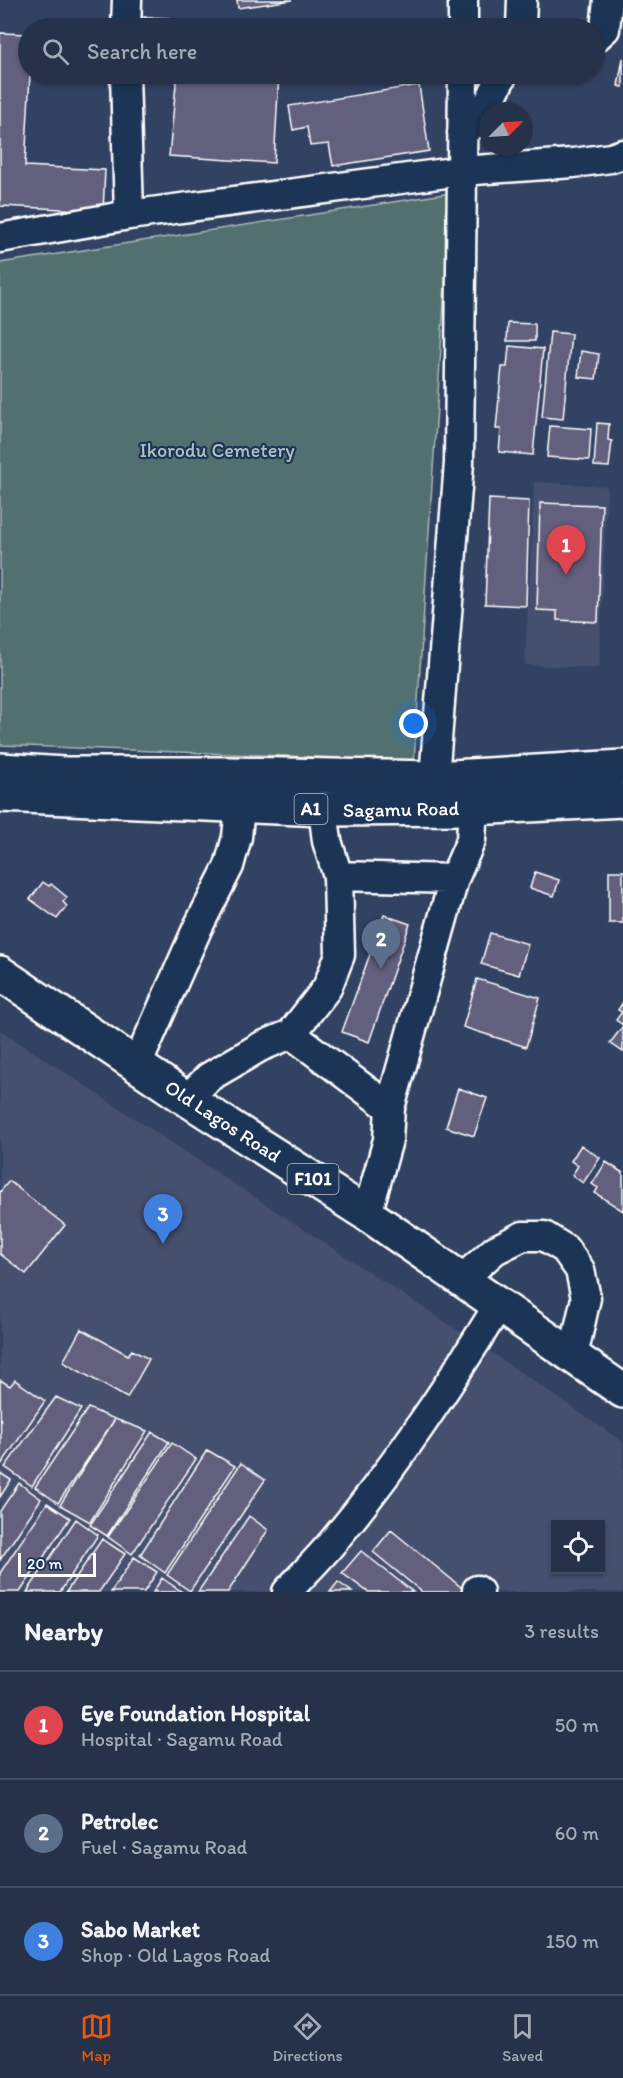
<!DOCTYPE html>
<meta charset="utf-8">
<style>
body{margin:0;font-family:Itim,sans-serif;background:#2e3a51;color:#f1f3f6}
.controls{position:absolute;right:18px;bottom:18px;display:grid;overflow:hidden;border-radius:0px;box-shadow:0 2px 4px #0004}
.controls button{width:54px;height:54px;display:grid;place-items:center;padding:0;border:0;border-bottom:2px solid #424d62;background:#26324a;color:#f1f3f6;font:30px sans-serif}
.compass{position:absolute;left:479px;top:102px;width:54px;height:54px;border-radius:50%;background:#26324a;box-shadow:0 2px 4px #0004;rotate:66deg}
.scale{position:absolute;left:18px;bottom:15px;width:78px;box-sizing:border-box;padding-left:6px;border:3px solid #fff;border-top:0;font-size:16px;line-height:21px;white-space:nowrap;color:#fff;-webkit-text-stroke:4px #1d3557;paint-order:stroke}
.you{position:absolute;left:414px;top:724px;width:21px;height:21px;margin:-15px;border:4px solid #fff;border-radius:50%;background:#1a73e8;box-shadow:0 0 0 9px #1a73e833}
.badge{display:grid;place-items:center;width:39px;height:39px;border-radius:50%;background:#ea580c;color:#fff;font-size:20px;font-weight:700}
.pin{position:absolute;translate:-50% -50px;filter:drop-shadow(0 2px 3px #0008)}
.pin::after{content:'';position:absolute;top:32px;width:21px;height:18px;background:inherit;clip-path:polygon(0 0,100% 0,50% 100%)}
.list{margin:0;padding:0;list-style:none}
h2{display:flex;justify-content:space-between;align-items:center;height:78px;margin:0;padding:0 24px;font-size:26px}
h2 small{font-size:20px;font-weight:400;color:#a4aab5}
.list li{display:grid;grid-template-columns:39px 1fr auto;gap:18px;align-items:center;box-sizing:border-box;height:108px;padding:0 24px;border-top:2px solid #424d62}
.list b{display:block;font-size:22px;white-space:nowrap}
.list p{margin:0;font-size:20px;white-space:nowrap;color:#a4aab5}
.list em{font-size:20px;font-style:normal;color:#a4aab5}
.icon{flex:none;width:33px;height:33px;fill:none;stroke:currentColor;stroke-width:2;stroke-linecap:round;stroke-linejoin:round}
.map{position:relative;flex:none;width:623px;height:1592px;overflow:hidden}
.search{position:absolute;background:#26324a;box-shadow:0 2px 4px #0004;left:18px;right:18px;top:18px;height:66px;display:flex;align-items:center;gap:15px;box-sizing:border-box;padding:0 21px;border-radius:33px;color:#a4aab5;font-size:22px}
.sheet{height:402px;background:#26324a}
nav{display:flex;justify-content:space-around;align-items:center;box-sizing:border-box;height:84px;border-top:2px solid #424d62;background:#26324a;font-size:16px;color:#a4aab5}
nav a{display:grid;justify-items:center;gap:3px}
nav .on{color:#ea580c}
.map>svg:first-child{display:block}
.built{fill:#454f6e;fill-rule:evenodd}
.green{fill:#52706f;stroke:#a8b8b7;stroke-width:1.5}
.building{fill:#64607e;stroke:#fff;stroke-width:1.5}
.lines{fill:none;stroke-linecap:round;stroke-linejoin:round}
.minor-casing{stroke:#fff;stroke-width:33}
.major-casing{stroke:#fff;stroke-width:38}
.highway-casing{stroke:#fff;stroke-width:38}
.minor{stroke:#1d3557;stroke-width:28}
.major{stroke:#1d3557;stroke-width:33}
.highway{stroke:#1d3557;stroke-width:33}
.labels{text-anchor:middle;stroke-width:4.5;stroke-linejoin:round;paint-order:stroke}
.shield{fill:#1d3557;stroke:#bbc2cd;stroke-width:1.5}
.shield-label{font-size:18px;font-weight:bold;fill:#fff}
.park-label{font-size:20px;fill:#b1bfbe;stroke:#1d3557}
.street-label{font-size:20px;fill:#fff;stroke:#1d3557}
</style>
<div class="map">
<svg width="623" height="1592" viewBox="0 0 623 1592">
<rect width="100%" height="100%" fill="#324263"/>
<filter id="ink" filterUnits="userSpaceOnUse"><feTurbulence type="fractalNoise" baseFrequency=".0167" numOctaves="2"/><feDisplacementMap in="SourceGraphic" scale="12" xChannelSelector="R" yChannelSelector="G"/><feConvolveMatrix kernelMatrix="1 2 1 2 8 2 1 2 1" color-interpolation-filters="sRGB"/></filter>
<g filter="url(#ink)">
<path class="built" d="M534,482L607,486L599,668L525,665Z
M0,1030L476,1342L623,1442V1592H0ZM556,1524H600V1570H556Z"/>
<path class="green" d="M451,193L414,761L0,745V263Z"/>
<path class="building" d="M237,0H292L238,8Z
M144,17L169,18V28H144Z
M0,33L28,34V74H111L110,79L30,75L25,166L105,170L103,211L0,206Z
M623,58V87L618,86Z
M177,74H279L274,163L169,156Z
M419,85L429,151L333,166L329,144L310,146L307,127L293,130L289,106Z
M508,323L535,324V341H507Z
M550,332L571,334L563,419L542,417Z
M509,346L543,349L533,455L499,452L501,429H496L502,367H507Z
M581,351L599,354L596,379L578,377Z
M597,423L609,424L608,440L612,441L609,467L594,466Z
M550,426L591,429L589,460L547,457Z
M489,499L529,501L526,606L485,604Z
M540,503L602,505L598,622L557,620V611L537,610Z
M609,871H623V923H609Z
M535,872L559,880L554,896L530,888Z
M43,882L49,886L51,884L67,897L63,902L67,906L57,919L30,899Z
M384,915L410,924L369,1042L342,1032Z
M490,933L528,944L519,975L481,964Z
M477,979L540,998L526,1047L463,1027Z
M623,1002V1025L616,1020L622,1012L618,1010Z
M623,1026V1052L610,1043Z
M458,1088L487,1098L474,1136L446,1127Z
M581,1145L600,1158L583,1183L572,1175L578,1166L571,1161Z
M606,1162L623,1173V1211L595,1193L598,1188L592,1184Z
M9,1181L65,1225L26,1274L0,1254V1192Z
M81,1329L128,1355L132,1350L149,1359L127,1398L63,1362Z
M0,1380L10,1386L15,1380L45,1401L1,1465Z
M56,1397L81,1409L32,1486L5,1467Z
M88,1408L115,1419L58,1503L35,1487Z
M115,1419L147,1431L90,1522L60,1505Z
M152,1432L169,1442L107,1536L90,1525Z
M172,1443L196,1459L132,1554L108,1537Z
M207,1450L235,1466L165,1573L140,1555Z
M241,1463L265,1480L190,1591L167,1575Z
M0,1473L11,1480L0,1497Z
M19,1483L41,1499L0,1560V1511Z
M47,1503L70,1518L20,1592H0V1573Z
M249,1516L268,1530L228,1592H198Z
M76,1519L98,1535L60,1592H27Z
M391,1530L467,1592H422L373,1552Z
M102,1539L125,1554L99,1592H66Z
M361,1551L413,1592H368L342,1573Z
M134,1557L157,1572L144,1592H111Z
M162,1578L182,1592H153Z
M338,1582L352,1592H330Z"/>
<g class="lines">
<defs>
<path id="minor" d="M126,28L127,0
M463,28V0
M521,28L522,0
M594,39L605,29L608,0
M125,74L129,215
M462,133L481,118L503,74
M0,238L129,215L461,171L573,163L611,158L623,154
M434,778L459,463L463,74
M338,876L454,879
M291,1034L327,988L340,955L338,876L327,841L323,809
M137,1065L198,927L229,866L237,837L240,807
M187,1099L209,1077L260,1047L291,1034L390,1108L388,1140L367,1214
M390,1108L454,879L471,840L473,808
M461,1280L495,1250L523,1236H544L565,1249L580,1270L586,1298L573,1356
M477,1590L479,1592
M287,1592C303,1574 321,1557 336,1538C396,1466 449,1386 498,1306"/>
<path id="major" d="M0,973L187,1099L367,1214L623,1391"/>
<path id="highway" d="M0,770L64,774H230L434,778L623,767
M0,795L323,809L473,808L623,800"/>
</defs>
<use href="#minor" class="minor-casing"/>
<use href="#major" class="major-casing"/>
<use href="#highway" class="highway-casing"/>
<use href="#minor" class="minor"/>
<use href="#major" class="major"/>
<use href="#highway" class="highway"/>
</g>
</g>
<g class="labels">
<g class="shield">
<rect x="294.5" y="794" width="33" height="30" rx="4.5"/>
<rect x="287.5" y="1164" width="51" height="30" rx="4.5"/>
</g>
<g class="shield-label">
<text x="311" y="815">A1</text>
<text x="313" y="1185">F101</text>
</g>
<g class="park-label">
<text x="217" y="457">Ikorodu Cemetery</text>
</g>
<g class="street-label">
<text transform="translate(401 809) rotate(-1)" y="7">Sagamu Road</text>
<text transform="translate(223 1121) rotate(33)" y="7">Old Lagos Road</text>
</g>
</g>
</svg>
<div class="controls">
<button><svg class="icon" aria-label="locate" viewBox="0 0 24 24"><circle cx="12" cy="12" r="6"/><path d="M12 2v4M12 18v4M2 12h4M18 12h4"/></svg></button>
</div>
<svg class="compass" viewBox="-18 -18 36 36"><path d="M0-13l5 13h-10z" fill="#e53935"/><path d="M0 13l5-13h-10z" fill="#a4aab5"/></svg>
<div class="scale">20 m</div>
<div class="you"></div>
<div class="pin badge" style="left:566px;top:575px;background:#e0444e">1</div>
<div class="pin badge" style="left:381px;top:969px;background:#5c6f8a">2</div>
<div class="pin badge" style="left:163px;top:1244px;background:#3f7fe0">3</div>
<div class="search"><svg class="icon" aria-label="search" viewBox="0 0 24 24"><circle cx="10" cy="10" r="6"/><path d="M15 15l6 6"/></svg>Search here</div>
</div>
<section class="sheet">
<h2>Nearby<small>3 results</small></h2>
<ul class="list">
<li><span class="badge" style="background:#e0444e">1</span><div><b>Eye Foundation Hospital</b><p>Hospital · Sagamu Road</p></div><em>50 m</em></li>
<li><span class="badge" style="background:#5c6f8a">2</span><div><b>Petrolec</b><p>Fuel · Sagamu Road</p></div><em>60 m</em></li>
<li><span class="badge" style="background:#3f7fe0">3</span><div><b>Sabo Market</b><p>Shop · Old Lagos Road</p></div><em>150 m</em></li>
</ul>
</section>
<nav>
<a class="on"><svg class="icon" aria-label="map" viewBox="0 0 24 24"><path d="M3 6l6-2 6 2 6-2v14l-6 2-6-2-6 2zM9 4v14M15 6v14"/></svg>Map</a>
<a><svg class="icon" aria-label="directions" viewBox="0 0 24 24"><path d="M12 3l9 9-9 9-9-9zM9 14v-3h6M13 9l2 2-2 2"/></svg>Directions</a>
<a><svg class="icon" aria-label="saved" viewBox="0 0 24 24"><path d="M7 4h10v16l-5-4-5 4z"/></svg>Saved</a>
</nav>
